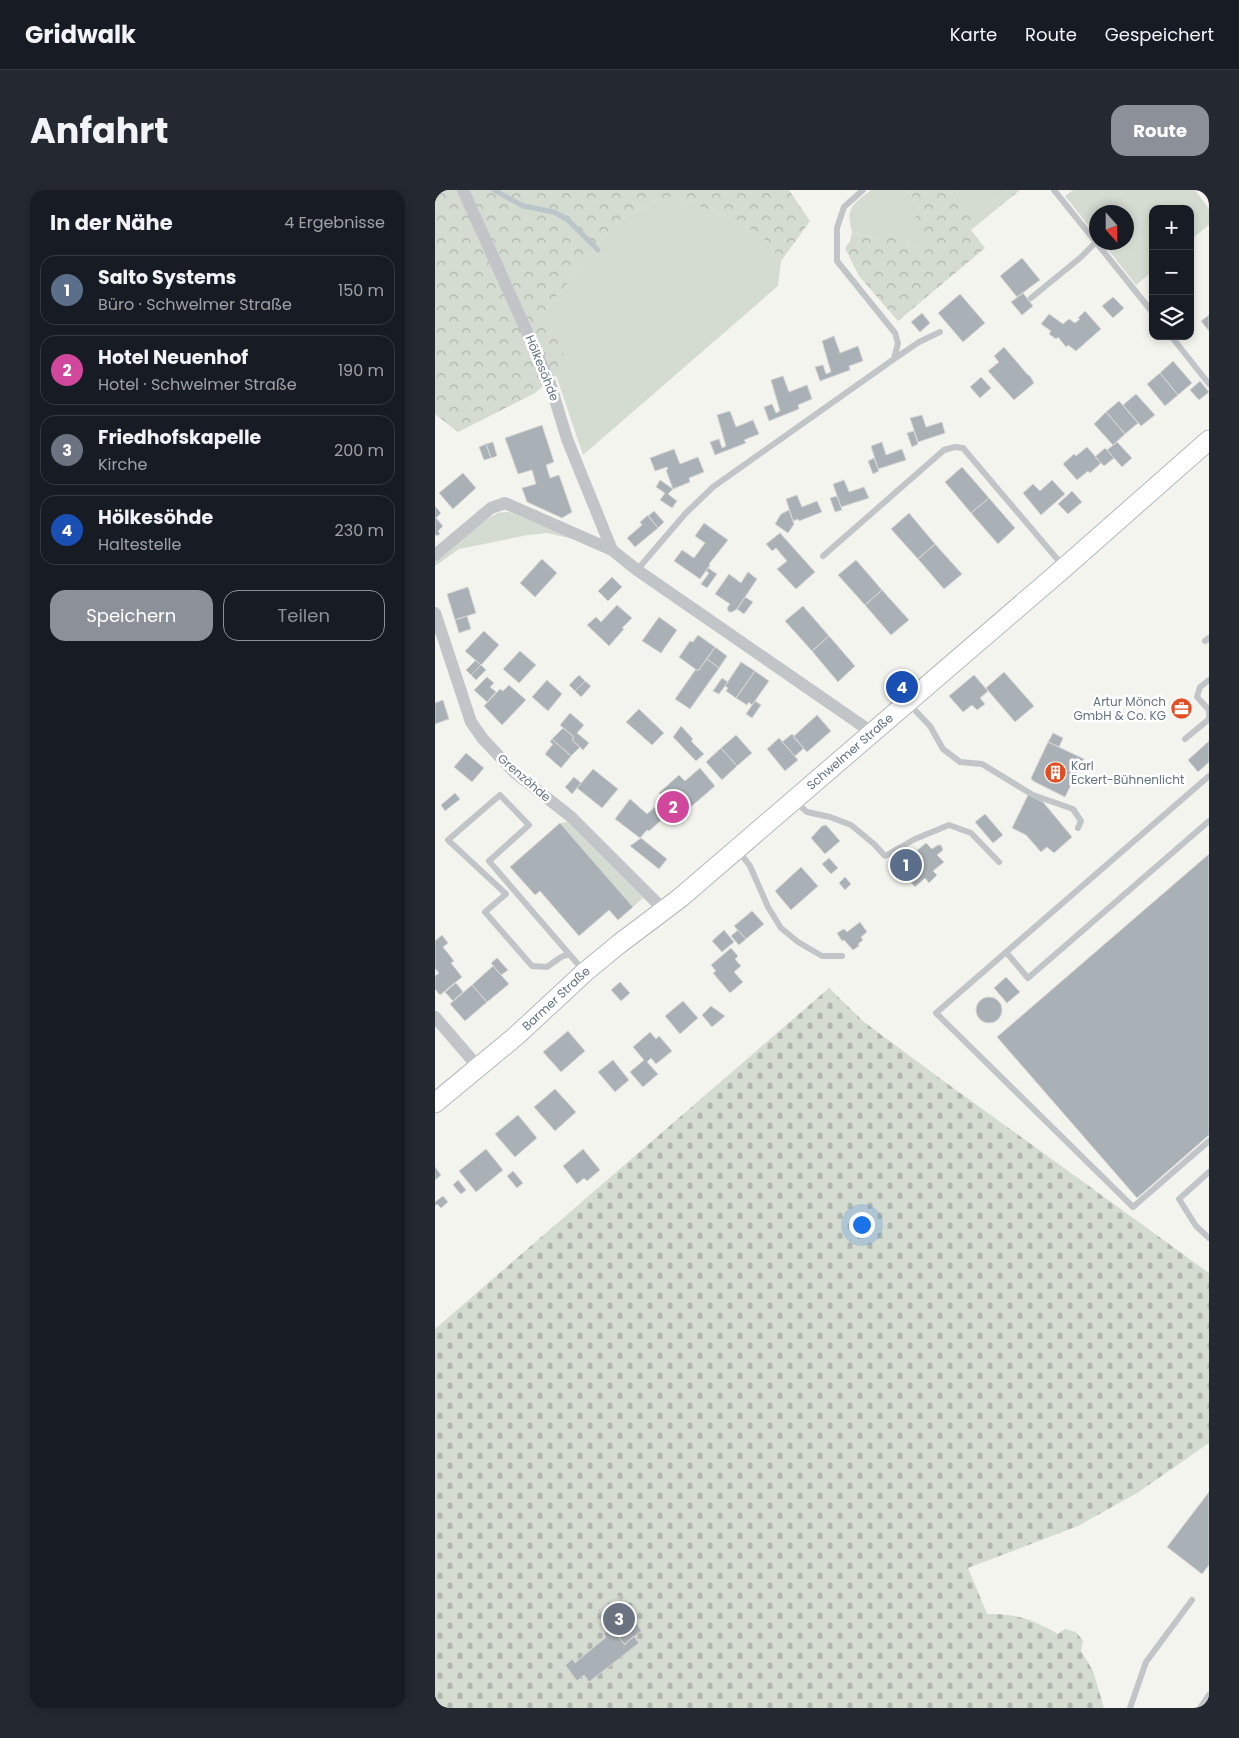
<!DOCTYPE html>
<html lang="de">
<meta charset="utf-8">
<style>
body{margin:0;font-family:Poppins,sans-serif;background:#242831;color:#f1f3f6}
.controls{position:absolute;right:15px;top:15px;display:grid;overflow:hidden;border-radius:10px;box-shadow:0 2px 8px #0003}
.controls button{width:45px;height:45px;display:grid;place-items:center;padding:0;border:0;border-bottom:1px solid #363941;background:#171b24;color:#f1f3f6;font:25px sans-serif}
.compass{position:absolute;left:654px;top:15px;width:45px;height:45px;border-radius:50%;background:#171b24;box-shadow:0 2px 8px #0003;rotate:159deg}
.you{position:absolute;left:426px;top:1034px;width:18px;height:18px;margin:-12px;border:4px solid #fff;border-radius:50%;background:#1a73e8;box-shadow:0 0 0 8px #1a73e833}
.badge{display:grid;place-items:center;width:32px;height:32px;border-radius:50%;background:#8c9099;color:#fff;font-size:16px;font-weight:700}
.pin{position:absolute;translate:-50% -50%;border:2px solid #fff;box-shadow:0 1px 5px #0006}
.list{margin:0;padding:0;list-style:none}
h2{display:flex;justify-content:space-between;align-items:center;height:65px;margin:0;padding:0 20px;font-size:21px}
h2 small{font-size:16px;font-weight:400;color:#9ea1a6}
.list li{display:grid;grid-template-columns:32px 1fr auto;gap:15px;align-items:center;box-sizing:border-box;height:70px;margin:0 10px 10px;padding:0 10px;border:1px solid #363941;border-radius:15px}
.list b{display:block;font-size:19px;white-space:nowrap}
.list p{margin:0;font-size:16px;white-space:nowrap;color:#9ea1a6}
.list em{font-size:16px;font-style:normal;color:#9ea1a6}
.actions{display:flex;gap:10px;padding:15px 20px}
.actions a{flex:1;padding:11px 0;border:1px solid #8c9099;border-radius:15px;text-align:center;font-size:18px;color:#8c9099}
.actions .main{background:#8c9099;color:#fff}
.icon{flex:none;width:28px;height:28px;fill:none;stroke:currentColor;stroke-width:2;stroke-linecap:round;stroke-linejoin:round}
.map{position:relative;flex:none;width:774px;height:1518px;overflow:hidden;border-radius:15px}
header{display:flex;align-items:center;gap:30px;box-sizing:border-box;height:70px;padding:0 25px;background:#171b24;border-bottom:1px solid #363941}
header strong{font-size:24px}
nav{display:flex;gap:28px;margin-inline-start:auto;font-size:18px}
.intro{display:flex;align-items:center;justify-content:space-between;box-sizing:border-box;height:120px;padding:0 30px}
h1{margin:0;font-size:35px}
.button{padding:12px 22px;border-radius:15px;background:#8c9099;color:#fff;font-size:18px;font-weight:700}
main{display:flex;gap:30px;padding:0 30px}
aside{flex:1;background:#171b24;border-radius:15px;box-shadow:0 2px 8px #0003}
.map>svg:first-child{display:block}
.green{fill:#d4dbd0}
.forest{fill:url(#forest-crowns)}
.cemetery{fill:url(#cemetery-stones)}
.lines{fill:none;stroke-linecap:round;stroke-linejoin:round}
.stream{stroke:#bac6ca;stroke-width:5}
.building{fill:#aab1b6;stroke:#d5d5d2}
.secondary-casing{stroke:#b4b8bc;stroke-width:21}
.service{stroke:#c1c5c8;stroke-width:6}
.minor{stroke:#c1c5c8;stroke-width:12}
.secondary{stroke:#fff;stroke-width:19}
.labels{text-anchor:middle;stroke-width:5;stroke-linejoin:round;paint-order:stroke}
.street-label{font-size:12px;fill:#637381;stroke:#fff}
.poi-label{font-size:12px;fill:#637381;stroke:#fff;text-anchor:end}
</style>
<header>
<strong>Gridwalk</strong>
<nav><a>Karte</a><a>Route</a><a>Gespeichert</a></nav>
</header>
<div class="intro"><h1>Anfahrt</h1><a class="button">Route</a></div>
<main>
<aside>
<h2>In der Nähe<small>4 Ergebnisse</small></h2>
<ul class="list">
<li><span class="badge" style="background:#5c6f8a">1</span><div><b>Salto Systems</b><p>Büro · Schwelmer Straße</p></div><em>150 m</em></li>
<li><span class="badge" style="background:#d1479c">2</span><div><b>Hotel Neuenhof</b><p>Hotel · Schwelmer Straße</p></div><em>190 m</em></li>
<li><span class="badge" style="background:#6b7280">3</span><div><b>Friedhofskapelle</b><p>Kirche</p></div><em>200 m</em></li>
<li><span class="badge" style="background:#1a4fb4">4</span><div><b>Hölkesöhde</b><p>Haltestelle</p></div><em>230 m</em></li>
</ul>
<div class="actions"><a class="main">Speichern</a><a>Teilen</a></div>
</aside>
<div class="map">
<svg width="774" height="1518" viewBox="0 0 774 1518">
<defs>
<pattern id="forest-crowns" width="20" height="18" patternUnits="userSpaceOnUse" patternTransform="scale(1.25)"><rect width="20" height="18" fill="#d4dbd0"/><path d="M2 6a3 3 0 1 1 6 0M12 15a3 3 0 1 1 6 0" fill="none" stroke="#b0b6ae"/></pattern>
<pattern id="cemetery-stones" width="16" height="16" patternUnits="userSpaceOnUse" patternTransform="scale(1.25)"><rect width="16" height="16" fill="#d4dbd0"/><path d="M2 7V4a2 2 0 0 1 4 0v3zM10 15v-3a2 2 0 0 1 4 0v3z" fill="#b0b6ae"/></pattern>
</defs>
<rect width="100%" height="100%" fill="#f4f4ef"/>
<path class="green" d="M436,0H472L486,18L489,44L483,63H475L472,48L441,49L417,42C410,18 418,14 436,0Z
M519,0H573L539,27Z
M638,0H760L774,19V35L755,50V19H718V81L701,95L668,53L692,52V22H662L661,45L630,6Z
M240,7L305,32L332,51L346,71L343,96L148,265L121,185L134,179L109,122L183,31L225,8Z
M75,322L143,350L112,343L93,345L24,359L0,376V372C12,360 47,330 63,323C66,322 71,322 75,322Z
M132,632L208,708L198,717L125,633Z"/>
<path class="forest" d="M0,0H354L375,31L346,71L332,51L305,32L240,7L223,9L183,31L109,122L135,179L121,185L100,203L23,242L0,224Z
M472,0H519L539,26L573,0H585L536,40L550,58L463,131L424,86L410,58L415,51L417,42L441,49L462,39L472,48L475,63H483L489,44L479,29L486,18Z"/>
<path class="cemetery" d="M394,798L429,832L510,892L774,1083V1253L702,1303L643,1336L533,1378L552,1424C584,1424 595,1429 623,1444L630,1439L641,1442L648,1451L646,1461L658,1481L669,1518H0V1139Z"/>
<g class="lines">
<path class="stream" d="M59,0L88,16L119,22L132,29L163,60"/>
</g>
<path class="building" d="M587,68L605,90L582,107L565,86Z
M588,103L598,116L587,125L576,112Z
M525,104L550,133L528,152L503,123Z
M678,107L689,118L678,128L667,116Z
M650,121L666,139L641,161L633,155L631,157L623,147L621,149L614,144L616,141L606,134L614,124L628,134L634,129L640,133L645,129L643,128Z
M487,123L495,133L485,142L476,132Z
M774,125V141L766,131Z
M399,146L405,163L423,156L428,171L414,176L415,180L385,191L380,177L388,175L391,184L396,182L387,151Z
M569,157L592,184L595,186L599,193L579,210L553,181L564,172L559,166Z
M738,171L757,193L743,205L725,183Z
M725,183L743,205L730,216L712,194Z
M348,186L354,202L372,195L377,209L363,215L364,219L334,231L329,217L337,214L341,223L345,221L336,190Z
M546,187L556,198L545,208L535,197Z
M765,191L774,202L764,210L755,200Z
M701,204L720,225L706,236L688,215Z
M684,211L703,233L690,244L671,222Z
M295,221L301,237L318,230L324,244L309,250L311,253L280,265L275,252L284,249L287,258L291,256L282,225Z
M671,222L690,244L678,255L659,234Z
M487,225L491,237L507,232L510,243L483,252L475,228Z
M107,235L119,272L111,275L115,288L124,285L137,322L127,328L92,312L87,298L101,294L97,280L83,284L70,248Z
M479,241L483,254L477,257L472,243Z
M58,252L62,266L56,268L51,254Z
M447,252L451,265L467,259L471,270L443,279L436,256Z
M682,252L697,268L687,277L672,260Z
M51,254L56,268L49,270L44,257Z
M652,257L666,273L655,283L653,281L642,290L628,274L639,264L641,266Z
M670,258L679,268L669,276L660,267Z
M239,259L245,274L263,267L269,282L254,288L255,292L238,299L231,280L233,279L232,277L220,281L215,268Z
M439,268L444,281L438,284L433,271Z
M527,277L554,308L536,323L510,292Z
M28,283L41,298L18,319L4,303Z
M225,290L238,299L233,304L242,311L237,318L225,310L230,303L221,297Z
M409,290L414,302L429,297L434,308L406,317L398,294Z
M617,290L630,304L606,325L588,303L598,294L605,301Z
M637,301L647,312L633,324L623,314Z
M362,305L367,317L382,311L387,322L364,331L363,329L358,331L351,309Z
M402,306L407,320L400,322L395,308Z
M554,308L580,338L563,354L536,323Z
M0,316L6,323L1,328L0,327Z
M354,320L359,334L353,343L340,334L346,324Z
M219,321L229,332L223,338L213,326Z
M474,323L500,354L483,369L456,339Z
M213,325L223,338L200,357L192,348L207,335L205,332Z
M0,327L8,336L3,341L5,344L2,346L0,344Z
M269,333L293,350L274,374L275,375L265,389L239,371L247,360L259,368L270,353L260,346Z
M345,343L380,382L361,399L342,379L352,371L341,358L337,361L331,354Z
M500,354L527,384L509,399L483,369Z
M107,369L122,383L100,407L85,393Z
M421,370L447,400L430,415L403,385Z
M273,378L282,384L272,398L266,394L274,383L271,381Z
M313,382L322,389L302,419L297,422H294L292,418L295,414L280,404L294,384L306,393Z
M177,387L187,397L173,411L163,401Z
M33,397L41,423L20,430L12,404Z
M447,400L474,430L456,445L430,415Z
M310,407L318,412L309,424L302,419Z
M182,415L197,428L187,438L189,439L174,456L152,435L161,427L166,432Z
M368,416L394,446L377,461L350,431Z
M32,426L36,439L24,443L20,430Z
M224,427L242,440L226,463L207,451Z
M49,441L64,455L46,475L30,461Z
M263,445L280,457L263,481L244,467L255,451L258,452Z
M394,446L420,476L403,492L377,461Z
M280,457L292,466L284,478L272,469Z
M85,461L101,475L84,493L68,479Z
M272,469L284,478L255,519L240,509L261,479L263,481Z
M41,470L46,475L36,485L31,480Z
M306,472L320,481L301,508L291,501L293,498L290,496Z
M46,475L51,480L41,490L36,485Z
M320,481L334,491L317,515L314,512L312,515L301,508Z
M569,482L599,516L580,532L551,498Z
M144,485L150,491L140,501L134,495Z
M539,485L553,501L545,508L550,514L542,520L537,515L528,522L514,506Z
M52,487L59,493L55,497L61,502L52,512L39,500Z
M287,488L293,492L284,504L278,501Z
M112,490L127,504L113,521L97,507Z
M150,491L156,496L146,507L140,501Z
M74,495L91,510L67,535L49,516L65,499L68,501Z
M8,510L14,529L0,534V513Z
M320,511L326,515L317,528L311,524Z
M204,519L229,543L217,555L191,532Z
M135,523L149,535L142,543L154,553L148,560L137,550L139,547L125,535Z
M382,525L396,541L372,562L358,547Z
M246,536L258,549L256,551L269,564L261,571L238,547Z
M128,538L139,547L137,550L145,557L136,566L117,549Z
M618,543L628,548L624,557L613,552Z
M357,544L369,558L360,566L347,552Z
M301,545L317,563L302,576L286,558Z
M344,548L363,570L350,581L332,559Z
M117,549L136,566L126,578L110,564L118,554L115,552Z
M774,551V572L763,582L753,570Z
M613,552L649,569L630,607L598,591L596,588Z
M286,558L302,576L287,590L271,572Z
M31,563L49,578L37,592L19,577Z
M265,578L280,596L237,633L231,626L214,641L212,640L205,648L180,629L195,609L212,624L229,609L224,603L244,585L250,591Z
M158,579L183,599L167,618L142,598Z
M139,587L146,593L137,604L130,597Z
M20,603L25,609L10,621L6,615Z
M593,605L608,612L637,647L619,663L612,657L606,662L591,645L577,638Z
M550,624L568,645L558,653L540,632Z
M125,633L198,717L183,730L174,720L144,746L105,701L100,705L75,677Z
M391,635L405,651L390,664L376,648L387,636Z
M206,648L232,669L224,679L195,656Z
M491,653L497,659L503,655H506L508,660L502,665L509,672L498,681L502,685L494,693L490,688L480,697L463,677Z
M774,664V945L702,1008L562,847Z
M394,668L403,678L396,684L387,674Z
M366,677L383,696L356,720L340,701Z
M410,687L416,694L410,700L404,693Z
M317,721L329,734L311,749L299,736Z
M425,732L432,742L426,747L428,750L423,754L424,756L418,760L409,750L407,751L402,743L409,739L412,742Z
M289,740L299,752L287,762L277,751Z
M303,740L311,749L304,755L296,746Z
M7,745L13,753L8,757L19,771L16,773L27,787L5,805L0,799V786L4,783L0,778V751Z
M296,758L303,766L300,769L306,776L299,782L308,792L295,803L278,783L281,781L276,775Z
M62,768L73,780L66,785L56,773Z
M58,776L74,794L52,812L37,795Z
M571,787L585,802L572,813L559,798Z
M185,792L195,803L186,811L176,800Z
M21,793L28,802L18,811L10,802Z
M37,795L52,812L30,831L15,814Z
M541 820a13 13 0 1 1 26 0a13 13 0 1 1-26 0Z
M248,811L263,828L245,844L230,826Z
M276,816L290,826L277,837L267,825Z
M133,841L150,861L126,882L108,862Z
M215,842L221,849L224,846L237,861L221,874L216,868L212,872L223,884L208,897L195,882L209,870L198,857Z
M178,870L194,890L180,902L163,882Z
M120,899L141,922L120,941L99,917Z
M83,925L102,948L80,967L60,944Z
M51,959L68,980L41,1002L24,981Z
M148,959L165,980L152,991L149,988L142,994L128,976Z
M0,977L6,985L0,990Z
M78,981L88,993L82,998L72,986Z
M23,990L31,1000L26,1004L18,995Z
M8,1006L13,1012L6,1018L2,1014L0,1016V1012Z
M774,1302V1375L767,1384L732,1357Z
M184,1406L207,1442H205L191,1453L190,1455L163,1420L164,1419L169,1426L187,1413L183,1407Z
M176,1437L190,1455L191,1453L199,1446L204,1453L154,1492L149,1485L142,1491L131,1476H130L137,1469L140,1473L171,1447L169,1444Z"/>
<g class="lines">
<defs>
<g id="secondary">
<path id="s1" d="M0,913L81,846L150,782L184,754L245,708L630,377L774,250"/>
</g>
</defs>
<use href="#secondary" class="secondary-casing"/>
<path class="service" d="M428,0L409,17L402,38V71L460,143L463,153L459,169
M619,0L718,123
M596,108L645,68L661,52
M736,146L774,194
M388,366L509,260L520,257L528,258L629,377
M202,380L250,324L278,297L459,169L484,152L505,142
M770,451L774,448
M473,513L495,536L508,559L525,572L547,574L598,605L638,619L646,631L643,638
M750,549L774,529V520L762,507L765,497L774,490
M774,586L501,823L698,1017L774,951
M359,611L372,622L395,627L416,635L439,654L450,666L480,649L514,635L536,643L564,672
M303,660L315,676L333,717L346,738L363,752L387,766H407
M571,762L593,788L774,631
M134,764L126,767L112,777L97,776L50,722L71,704L13,650L65,605L94,635L54,671L148,780
M774,982L744,1009L761,1036L774,1048
M695,1518L711,1472L757,1410
M765,1518L774,1505"/>
<path class="minor" d="M28,0L115,193L132,249L177,360
M0,365L56,318L70,313L177,360L202,380L438,543
M0,423L36,532L48,549L79,582L135,626L229,720
M0,827L44,878"/>
<use href="#secondary" class="secondary"/>
</g>
<defs>
<symbol id="office-disc" viewBox="-11 -11 22 22"><circle r="9.5" fill="#e24d21" stroke="#fff"/><path d="M-6-3h4V-5.5h4V-3h4V5H-6ZM-1-4.5V-3h2v-1.5ZM-6 0V1H6V0Z" fill="#fff"/></symbol>
<symbol id="building-disc" viewBox="-11 -11 22 22"><circle r="9.5" fill="#e24d21" stroke="#fff"/><path d="M-4-6H4V6H1V3H-1V6H-4ZM-2.5-4.3h1.7v1.8h-1.7ZM.8-4.3h1.7v1.8H.8ZM-2.5-1h1.7V.8h-1.7ZM.8-1h1.7V.8H.8Z" fill="#fff"/></symbol>
</defs>
<g fill-rule="evenodd">
<use href="#office-disc" x="734" y="506" width="25" height="25"/>
<use href="#building-disc" x="608" y="570" width="25" height="25"/>
</g>
<g class="labels">
<g class="street-label">
<text transform="translate(107 178) rotate(68)" y="4">Hölkesöhde</text>
<text dy="4" stroke="none"><textPath href="#s1" startOffset="544">Schwelmer Straße</textPath></text>
<text transform="translate(89 588) rotate(41)" y="4">Grenzöhde</text>
<text dy="4" stroke="none"><textPath href="#s1" startOffset="160">Barmer Straße</textPath></text>
</g>
<g class="poi-label">
<text x="731" y="516">Artur Mönch<tspan x="731" dy="14">GmbH &amp; Co. KG</tspan></text>
<text x="636" y="580" text-anchor="start">Karl<tspan x="636" dy="14">Eckert-Bühnenlicht</tspan></text>
</g>
</g>
</svg>
<div class="controls">
<button>+</button>
<button>−</button>
<button><svg class="icon" aria-label="layers" viewBox="0 0 24 24"><path d="M12 4l9 5-9 5-9-5zM3 14l9 5 9-5"/></svg></button>
</div>
<svg class="compass" viewBox="-18 -18 36 36"><path d="M0-13l5 13h-10z" fill="#e53935"/><path d="M0 13l5-13h-10z" fill="#9ea1a6"/></svg>
<div class="you"></div>
<div class="pin badge" style="left:471px;top:675px;background:#5c6f8a">1</div>
<div class="pin badge" style="left:238px;top:617px;background:#d1479c">2</div>
<div class="pin badge" style="left:184px;top:1429px;background:#6b7280">3</div>
<div class="pin badge" style="left:467px;top:497px;background:#1a4fb4">4</div>
</div>
</main>
